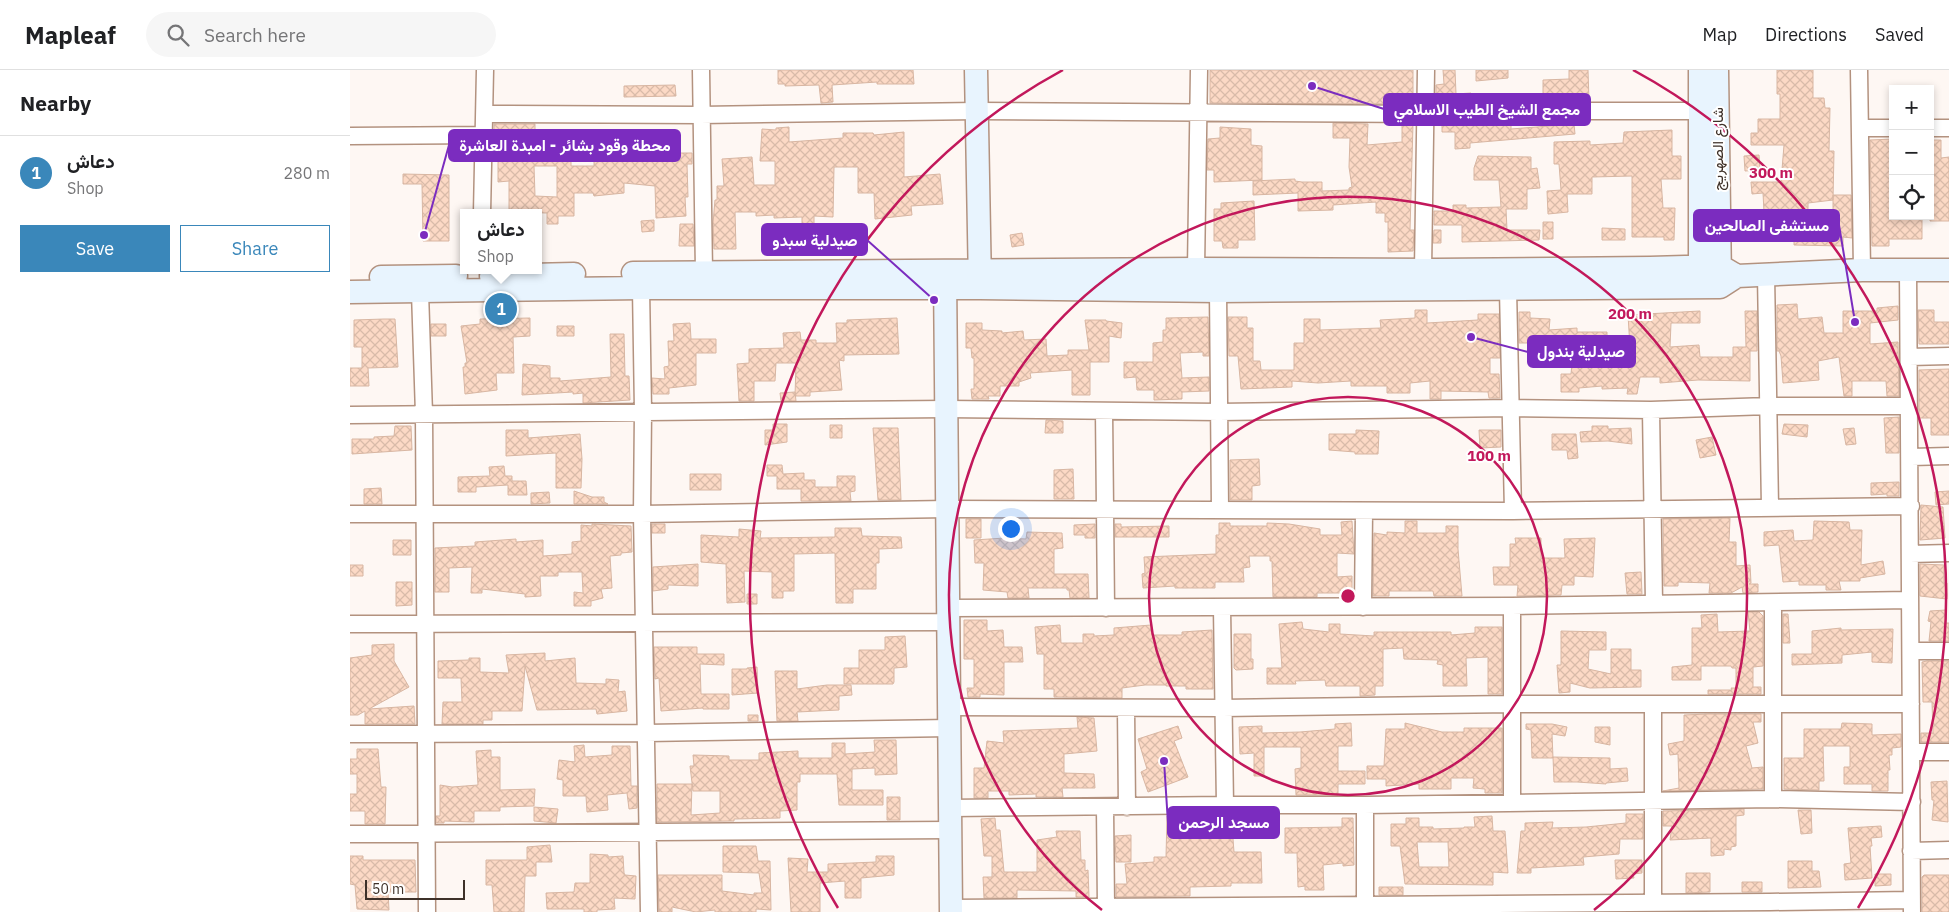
<!DOCTYPE html>
<meta charset="utf-8">
<style>
body{margin:0;font-family:"IBM Plex Sans",Vazirmatn,sans-serif;background:#f6f6f6;color:#202124}
.controls{position:absolute;right:15px;top:15px;display:grid;overflow:hidden;border-radius:0px;box-shadow:0 2px 8px #0003}
.controls button{width:45px;height:45px;display:grid;place-items:center;padding:0;border:0;border-bottom:1px solid #e0e0e0;background:#fff;color:#202124;font:25px sans-serif}
.scale{position:absolute;left:15px;bottom:12px;width:100px;box-sizing:border-box;padding-left:5px;border:2px solid #3e3129;border-top:0;font-size:14px;line-height:18px;white-space:nowrap;color:#3e3129;-webkit-text-stroke:4px #fff;paint-order:stroke}
.you{position:absolute;left:660px;top:458px;width:18px;height:18px;margin:-12px;border:4px solid #fff;border-radius:50%;background:#1a73e8;box-shadow:0 0 0 8px #1a73e833}
.badge{display:grid;place-items:center;width:32px;height:32px;border-radius:50%;background:#3a87ba;color:#fff;font-size:16px;font-weight:700}
.pin{position:absolute;translate:-50% -50%;border:2px solid #fff;box-shadow:0 1px 5px #0006}
.popup{position:absolute;left:110px;top:139px;width:82px;height:65px;box-sizing:border-box;display:grid;place-content:center;border-radius:0px;background:#fff;filter:drop-shadow(0 1px 4px #0005);font-size:16px;white-space:nowrap;color:#757577}
.popup b{font-size:19px;color:#202124}
.popup::after{content:'';position:absolute;left:50%;top:100%;margin-left:-10px;border:10px solid transparent;border-top-color:#fff}
.list{margin:0;padding:0;list-style:none}
h2{display:flex;justify-content:space-between;align-items:center;height:65px;margin:0;padding:0 20px;font-size:21px}
h2 small{font-size:16px;font-weight:400;color:#757577}
.list li{display:grid;grid-template-columns:32px 1fr auto;gap:15px;align-items:center;box-sizing:border-box;height:75px;padding:0 20px;border-top:1px solid #e0e0e0}
.list b{display:block;font-size:19px;white-space:nowrap}
.list p{margin:0;font-size:16px;white-space:nowrap;color:#757577}
.list em{font-size:16px;font-style:normal;color:#757577}
.actions{display:flex;gap:10px;padding:15px 20px}
.actions a{flex:1;padding:11px 0;border:1px solid #3a87ba;border-radius:0px;text-align:center;font-size:18px;color:#3a87ba}
.actions .main{background:#3a87ba;color:#fff}
.icon{flex:none;width:28px;height:28px;fill:none;stroke:currentColor;stroke-width:2;stroke-linecap:round;stroke-linejoin:round}
.map{position:relative;flex:none;width:1599px;height:842px;overflow:hidden}
header{display:flex;align-items:center;gap:30px;box-sizing:border-box;height:70px;padding:0 25px;background:#fff;border-bottom:1px solid #e0e0e0}
header strong{font-size:24px}
nav{display:flex;gap:28px;margin-inline-start:auto;font-size:18px}
.search{width:350px;height:45px;background:#f6f6f6;display:flex;align-items:center;gap:12px;box-sizing:border-box;padding:0 18px;border-radius:28px;color:#757577;font-size:19px}
main{display:flex}
aside{flex:1;background:#fff}
.map>svg:first-child{display:block}
.building{fill:url(#building-cross-hatch);stroke:#d8b6a2;fill-rule:evenodd}
.lines{fill:none;stroke-linecap:round;stroke-linejoin:round}
.street-casing{stroke:#b3927f;stroke-width:19}
.secondary-casing{stroke:#b3927f;stroke-width:25}
.street{stroke:#fff;stroke-width:16}
.secondary{stroke:#e8f4fe;stroke-width:22}
.ring{fill:none;stroke:#c2185b;stroke-width:2.5}
.labels{text-anchor:middle;stroke-width:4;stroke-linejoin:round;paint-order:stroke}
.street-label{font-size:15px;fill:#3e3129;stroke:#fff}
.centre{fill:#c2185b;stroke:#fff;stroke-width:2.5}
.ring-label{font-size:15px;text-anchor:middle;font-weight:bold;fill:#c2185b;stroke:#fff;stroke-width:4;stroke-linejoin:round;paint-order:stroke}
.leader{fill:none;stroke:#7b2cbf;stroke-width:2}
.callout-dot{fill:#7b2cbf;stroke:#fff;stroke-width:2}
.callout{fill:#7b2cbf;stroke:#7b2cbf;stroke-width:2}
.callout-label{font-size:16px;text-anchor:middle;font-weight:bold;fill:#fff}
</style>
<header>
<strong>Mapleaf</strong>
<div class="search"><svg class="icon" aria-label="search" viewBox="0 0 24 24"><circle cx="10" cy="10" r="6"/><path d="M15 15l6 6"/></svg>Search here</div>
<nav><a>Map</a><a>Directions</a><a>Saved</a></nav>
</header>
<main>
<aside>
<h2>Nearby<small></small></h2>
<ul class="list">
<li><span class="badge">1</span><div><b>دعاش</b><p>Shop</p></div><em>280 m</em></li>
</ul>
<div class="actions"><a class="main">Save</a><a>Share</a></div>
</aside>
<div class="map">
<svg width="1599" height="842" viewBox="0 0 1599 842">
<defs>
<pattern id="building-cross-hatch" width="8" height="8" patternUnits="userSpaceOnUse" patternTransform="scale(1.25)"><rect width="8" height="8" fill="#fcd9c5"/><path d="M0 0l8 8M0 8l8-8" fill="none" stroke="#d9bba9"/></pattern>
</defs>
<rect width="100%" height="100%" fill="#fef7f3"/>
<path class="building" d="M428,0H563L564,14H527V12L482,15L483,32L471,33L469,15L435,16V14H428Z
M860,0H1063V34L860,33Z
M1093,0H1105L1106,24L1121,23L1122,33L1092,34V32H1086V15L1094,14Z
M1126,0H1158V8L1126,11Z
M1219,0H1238L1239,31H1203V24H1193V10L1219,9Z
M1427,0H1463V28H1474L1475,38H1480L1479,81H1484L1483,130L1458,133V157H1483V125H1501L1502,168L1493,167V176L1444,175V144H1430V140L1414,142L1413,123L1402,124L1401,112H1431L1434,75H1401V63H1408V49H1430V24H1427Z
M325,15L326,26L274,27V16Z
M1161,52V59L1224,54L1225,64L1120,73V78L1105,79V62H1092V54Z
M983,53L1018,54L1017,75L1052,72V54H1063L1060,160H1064L1063,181L1038,182V152H1035V143H1026V132L983,135V140L948,141V123L903,125V111L945,109V111L952,112H972V121L999,120V118L1002,117L999,97L1000,68H983Z
M144,54H185V82H203V86L221,85V96H244V81L295,83V67H319L318,83H342V94H337L338,127H335L336,146L306,148L305,116L274,113V123L244,126L243,123H224V146H208V154H197V143L159,142V111L148,112V71H144ZM184,96H207V127L185,126Z
M439,57V72L493,68V63H523L524,65L554,62V107L590,104L593,134L561,136L562,145L525,149L524,123H508V97H484L483,147L464,146V160H452V147L424,148V145L406,146V142H385L386,179H364L363,153L365,130H367V116H374L372,89L402,87L404,115H425V91H410L412,59L426,60V58Z
M870,57L901,59V75L912,76V110L864,112V100H857L858,69L870,68Z
M1322,60V86H1331V109H1311L1313,138H1325L1324,170H1314V167H1282V106L1242,107V124H1217L1218,142L1198,144L1197,121L1211,120L1209,94H1204V72L1240,71V75L1273,73L1274,62Z
M1543,69V146H1572V169H1539V176H1522L1520,70Z
M1580,70H1591V88L1599,87V151H1580V134H1583L1582,107H1580Z
M1409,85L1410,100L1395,101L1394,86Z
M1128,86L1181,87V99L1187,98L1190,118L1177,119V139H1156L1157,160H1190L1189,170L1112,172V155H1084V141H1103V135H1116V138L1151,137L1149,110H1124V98Z
M53,104L99,105V171H73L72,114H53Z
M904,131L905,170H888V178H873L872,171H864V139H871V133Z
M304,150V161L292,162L291,151Z
M1193,152H1203V169H1193Z
M330,154H343L344,176H329Z
M1252,158L1275,159V170H1252Z
M1084,160H1091V173H1083Z
M672,163L674,175L662,177L660,165Z
M1447,234L1448,249L1472,247L1474,263H1493V241H1527V238L1548,236V250L1520,253V274L1548,272L1549,326H1537L1536,311H1502V326H1494L1489,287L1468,291L1469,310L1433,313L1431,286L1429,281H1427V235Z
M1065,240H1077V253L1128,250V244H1149L1150,288H1140V304H1149L1150,328H1139L1138,322L1091,321V329H1080V311L1060,313V323H1037V316H1001V311L968,313L942,311V317L891,319L888,286H879L878,247H897V258H903V291H910L911,300H944V273H954V249H970V260L1031,258L1030,250L1065,248Z
M1568,240H1584V252H1599V274H1569Z
M1350,241V253H1321L1320,277L1349,275L1350,287H1383V277H1396L1395,241H1407V281H1400V311L1348,310L1310,313V307H1290L1287,324H1277L1278,318L1252,319V316L1229,318V322H1211V304H1221L1223,284L1184,286V273H1169V242H1180V248L1200,249L1199,260L1227,258V262H1257V278L1280,277L1278,245Z
M858,247L859,286H853V282L830,283L832,308L859,307V321L832,322V329L804,330V320H787L786,307L774,308V292H803V273L813,272V260H816V248Z
M180,248V266L163,267L164,303H146L147,320L115,324L113,297H115V293H117L111,256L130,254V249Z
M547,248L549,284L494,285V291L489,290L492,320L460,322V326H445L446,293H426L425,311H404V331H389L387,294L399,293V279L434,278L433,263L450,262L451,270H466V273H487L486,253H497V250Z
M34,249H45L48,297L18,298L19,316H0V298H12V277H4V250Z
M735,250H756V251L772,253L771,268L759,266V292H740V325H722V300L680,303L681,308L669,312V316H650V326H638L639,329H622L621,319H624V288H622L621,278H616V253H632V260L652,261V263L673,261L674,270L696,269L697,286L718,285V280H739Z
M340,253L341,269H366V283H346V315L319,318V324H303L302,308L315,309L314,297L319,296L318,271H324L323,254Z
M81,254H96V266H81Z
M207,256H224V266H207Z
M260,264H274L275,306H279L280,330L233,333V323L223,324V322L172,325L173,294L200,296V308H210V311L261,307Z
M1599,299V365H1581V348H1569V300Z
M445,322L446,331H431L430,323Z
M1549,347V383H1536L1534,348Z
M696,350L713,351V363H695Z
M423,354H437V372L415,375V360H423Z
M1434,354L1458,355L1457,367L1432,364Z
M480,355H492V368H480Z
M45,356H61L62,380L2,384V369H24V367L44,366Z
M1242,356H1258V359L1281,358L1282,374L1258,371L1231,372L1230,362L1242,361Z
M523,358H548L551,430H528Z
M1504,358L1506,374L1496,375L1493,359Z
M156,360H178V368L230,364L232,389L231,418H206V383L156,386Z
M1006,360L1029,361L1028,384H1005V382L979,380V364H1006Z
M1129,360H1151V377L1130,378Z
M1202,364H1226L1228,388L1218,389L1217,380H1202Z
M1362,367L1366,385L1350,388L1346,370Z
M909,389L910,415L902,416V430H880V390Z
M417,395H432L433,404L454,403V410H465V417H487V406H505V421L500,422L501,431H451V419H427V406H417Z
M154,396L155,406H162V411H176L177,425H158V415L126,417V422H108V407L140,406L139,397Z
M723,399L724,429H704V400Z
M340,404H371V420H340Z
M1549,412V426H1537V424L1521,425V413Z
M31,418L32,434H14V419Z
M224,421L242,427H254V432L258,434H224Z
M1599,421V434L1586,435L1585,422Z
M199,422L200,433L181,434V423Z
M1571,435L1593,437L1595,468L1570,470Z
M1380,448L1379,472H1386V496L1400,495L1401,513L1399,514H1408V522L1393,523L1392,517L1381,523H1359L1360,513L1328,512V516H1314L1313,449Z
M616,449H631V468H616Z
M1002,451L1004,484L987,483V507L1002,506V527H991V523H967V527H923L922,491H920V486H899L900,497L893,498L894,512H865V518H825V516L793,518L792,504L795,503L794,487L866,484V465H869V453H880V456H917V453L939,454L970,459V465H992L991,452Z
M1055,451H1067V463H1096V456H1108V479L1112,526H1084L1083,521H1039V526H1023L1024,463L1037,465V462L1055,463Z
M1464,451L1499,452L1500,460H1512L1511,495L1533,491L1535,504L1510,508V511H1489L1491,520H1476V515H1449V511L1433,512L1429,475L1414,476V462L1443,460L1444,471L1463,470Z
M242,454L281,456L282,482L271,483V485L260,486L262,518L251,519L253,528L241,531V536H224V522L233,523L232,502H208V506H190L191,526L175,527V524L132,519V523H121L122,497L99,498V522H85V478L125,476V472L166,469V472L193,470V486L222,484V472L231,471V455L242,456Z
M302,454H315V463H302Z
M745,454V468H735V465H724V455Z
M765,454H771V457L819,456V467H765Z
M485,458H511L512,466L551,467L552,478L529,479V493H526V519H503V533H486L485,483L444,484V521H433V528H422V502L394,501L395,532L377,533L376,494L351,492V465L389,467V459L411,461L410,468L485,467Z
M677,462L712,463L713,478L704,479V504H738L739,528H720L719,520H717V518H678L679,528H658L657,522L633,520L634,493H625L624,470L655,468L676,469Z
M1165,468H1191V488H1215L1214,469L1245,468L1243,507L1224,506V515H1212L1211,525L1167,526L1168,515H1144L1143,497H1160V474H1166Z
M43,470H61V485H43Z
M348,494V516L318,515V519L303,521V497Z
M1570,494L1594,495V513H1597V529L1570,526Z
M0,495H13V506H0Z
M1291,502L1292,524H1277L1275,503Z
M46,512H62V535L46,536Z
M397,524H407V534H397Z
M1596,540V553H1599V571H1579L1581,552L1578,551L1580,541Z
M1398,542H1409L1413,546V596L1403,597V617H1411V624H1358V620H1382L1381,618H1386V598H1382L1381,596H1351V610H1322V597L1342,595V558H1352L1351,545L1367,544L1368,562L1400,561Z
M1433,544H1438L1440,573H1433Z
M614,550H637V561L653,560L654,577H672L673,592H654V625L630,624V627H618L617,618H624V589H614Z
M952,552L953,559L979,562V554H990V564L1024,566V562H1101V565L1125,563V557H1152V624H1138V587L1116,588L1117,616H1093V595L1087,594L1088,590L1054,589L1053,578L1033,579V616H1025V625L1010,626V616H976L975,610L945,611L946,614H917V598H932L929,554Z
M710,555L711,573H733V564H744V566L764,565V558L801,555L802,565H832V562L862,560L863,619H836V616H816V615H795L772,618V628L704,627V619H694V584H687L685,557Z
M1491,558V560L1543,559L1542,593L1522,592V582L1492,585V593L1442,595V584H1462V561Z
M1211,561L1256,562V580H1239L1238,599L1261,604V579H1281V600H1291V617L1240,618L1220,613V622L1209,623L1207,595H1211Z
M884,564H901V589H903V599L886,600L884,598Z
M555,566L557,597L544,598V612L543,614H494V598H509V580H535V567Z
M44,574V591L59,617L19,639L64,636L65,654H15V641L8,645H0V588L22,585V575Z
M304,577H347V584H374V595L350,594L351,624H379V639H353V638L311,641L309,608L305,609Z
M195,583V591L225,588L226,613L256,614V609L269,610L268,622L275,621L277,641L247,644L246,639L187,640L175,596L172,641H142V650H133V654H92L93,632H112L111,608H88V591L119,590V588H130V602L159,603L156,585Z
M1577,591H1599V672H1571V663H1583L1582,632H1573L1572,592Z
M407,597L408,623L382,625V599H397V598Z
M425,601H447V619L477,615H501L502,625L489,626V640L447,642L448,651H427Z
M1358,644H1411V652H1403L1408,673L1396,676L1402,698L1413,697V719L1313,721L1329,718L1328,684L1320,685L1318,674L1334,671V645Z
M398,645H408V651H398Z
M727,647L744,648L747,681L714,684V703L744,704L745,718H712L713,727H686V724L659,725V721H638V728H624V698H634L637,671L654,673L653,661L728,658Z
M1001,653L1002,676H988V701H1015V714H988V725H946L945,699L951,698V677H914V706H904V683L890,684L889,657L912,656V663L950,662L985,659V654Z
M1055,653L1092,662H1114V658H1152V723H1135V719L1123,718L1124,708H1101V719H1069V714L1036,716V709H1017V696H1034L1036,659H1055Z
M1492,653L1522,654V665L1551,664V677L1542,678V685H1539L1540,700H1538V721H1522V714H1494V697H1500V676H1473L1474,711H1469V720L1434,719V688H1454V659H1491Z
M1176,654H1202L1217,657L1215,666L1202,664L1203,688H1182L1181,660L1176,659Z
M828,656L832,668L824,671L838,707L798,722L791,702L797,699L788,669Z
M1245,657H1260V675L1245,672Z
M524,670H546L547,704L525,705V698L502,699V720H533V735H489L487,704H450V712H447V740L430,741V748L384,749V751L307,752V714H342L341,745L370,743V721H343L340,696H344L343,685L379,686V690H409V683L448,681V688H482V673H495V684L525,682Z
M234,675L235,687L262,685V676H280L281,716H287V738L279,739L277,723L257,725L258,740L237,742L236,726H213V710L207,709L209,690L225,692L224,676Z
M7,679H28L31,717H36L35,754H15V741H0V724H7V704H0V689H7Z
M141,680V687H150V720L185,719L184,736L150,737V741H124V752L94,751V753H86V746H90V715L102,717L128,715L126,681Z
M1203,687L1260,688V699L1277,698L1278,711L1256,713V714L1227,712H1204Z
M1597,711L1598,752L1582,750L1584,730H1582L1581,712Z
M537,727H550V750H537Z
M184,737L208,739L206,753L184,751Z
M1394,739V745L1386,746V776L1381,777V780L1374,779V785L1361,786V768L1320,770L1322,756H1313V741Z
M1448,740H1461L1462,763L1451,764Z
M1276,744H1293V769H1270L1269,784L1233,787L1234,795L1181,798V803H1167L1171,761H1175V753L1203,752L1202,758L1236,757L1276,753Z
M841,745L847,747L846,753H851V756H882L884,782H911L912,813H881V816L840,817V826L766,827V814H777L775,794L804,792V787H816L817,746Z
M1142,746L1143,761H1155L1158,803L1143,802V815L1055,814L1050,776H1041V754H1056V748H1069V757H1083V759L1114,758V757H1125L1124,747ZM1067,772H1098L1099,797H1069Z
M645,748L646,760H650L654,802H687V770L707,767L706,761H730L731,790H735V801L738,800L739,827H726V821L667,820V828H634L633,807H642V786H634L631,749Z
M992,748H1003L1004,795L993,796V793L973,795L974,820H955V816L948,817L947,783H935V758L992,757Z
M1531,756L1532,767L1521,768L1522,776H1520L1522,808L1495,810L1494,794L1501,793L1498,758Z
M781,765V792H766L765,766Z
M200,775L202,792H186V806H175L174,842H144L142,815H136V790H177V777Z
M373,776H406L408,791H420L421,840L406,839V842H365V840L346,842L322,837V842H309L308,805H372V821L404,825V823H412L409,803L373,802Z
M240,784L258,785V787L273,786L274,803L275,805L286,806L285,829L264,828L265,839L247,840V842H234V839H197L196,823L224,822L225,813H240Z
M0,786H13V790H65L66,822H38L39,840L7,839L5,815L0,814Z
M526,786H544V805L511,808V828H495V811L470,813V842H441L438,788L458,789L457,802H478V794L526,792Z
M1265,790H1292V803L1283,804L1284,808L1266,809Z
M1438,791H1462V801H1469L1471,817L1438,818Z
M1336,803H1360V822L1336,823Z
M1525,804H1541V815L1525,816Z
M1574,805H1599V842H1572V807Z
M1392,812H1412V822H1392Z
M1029,817H1053V825H1029Z"/>
<g class="lines">
<defs>
<path id="street" d="M351,0L354,202
M1509,0L1512,200
M135,44L351,45L627,41L1075,44L1210,41H1350
M1511,58H1543
M1580,58H1599
M0,66L134,65
M132,143L135,0
M846,199L849,0
M1073,200L1076,0
M1558,200L1562,842
M1416,205L1420,437
M291,218L293,341L292,444L299,842
M1158,220L1163,441
M868,221L870,439
M70,222L74,344L77,842
M1559,287L1599,286
M1301,340L1304,533
M754,341L756,538
M0,345L596,339L869,342L1162,338L1301,340L1418,336H1559
M1561,387L1599,386
M0,444H292L597,439L1163,441L1561,436
M1560,484L1599,483
M1162,536V732
M1013,537L1014,441
M597,538L1162,536L1560,530
M872,538L875,735
M0,554L598,552
M1561,581H1599
M599,637L873,638L1161,634H1561
M776,639L777,737
M0,664L297,663L600,658
M1561,682H1599
M1423,729V533
M1015,735V835
M600,738L875,735H1015L1423,729L1562,732
M755,738L756,837
M0,764L600,760
M1561,781L1599,780
M1303,832V635
M601,838L1420,832L1561,830"/>
<path id="secondary" d="M626,0L630,216
M1367,0L1370,211
M283,203L846,199L1086,200L1300,198L1370,196L1387,206
M595,203L601,842
M141,206L224,204
M31,207L106,206
M1350,211V0
M0,222L291,218H630L868,221L1370,217L1387,206L1512,200H1599"/>
</defs>
<use href="#street" class="street-casing"/>
<use href="#secondary" class="secondary-casing"/>
<use href="#street" class="street"/>
<use href="#secondary" class="secondary"/>
</g>
<g class="ring">
<circle cx="998" cy="526" r="199"/>
<path d="M752 840A399 399 0 1 1 1244 840"/>
<path d="M488 838A598 598 0 0 1 713 0M1283 0A598 598 0 0 1 1508 838"/>
</g>
<g class="labels">
<g class="street-label">
<text transform="translate(1368 79) rotate(-90)" y="5">شارع الصهريج</text>
</g>
</g>
<circle cx="998" cy="526" r="8" class="centre"/>
<g class="ring-label">
<text x="1421" y="108">300 m</text>
<text x="1280" y="249">200 m</text>
<text x="1139" y="391">100 m</text>
</g>
<path class="leader" d="M962 16L1034 39M74 165L99 75M1505 252L1489 155M584 230L517 170M1121 267L1178 282M814 691L818 753"/>
<g class="callout-dot">
<circle cx="962" cy="16" r="5"/>
<circle cx="74" cy="165" r="5"/>
<circle cx="1505" cy="252" r="5"/>
<circle cx="584" cy="230" r="5"/>
<circle cx="1121" cy="267" r="5"/>
<circle cx="814" cy="691" r="5"/>
</g>
<g class="callout">
<rect x="1034" y="24" width="206" height="31" rx="5"/>
<rect x="99" y="60" width="231" height="31" rx="5"/>
<rect x="1344" y="140" width="145" height="31" rx="5"/>
<rect x="412" y="154" width="105" height="31" rx="5"/>
<rect x="1178" y="266" width="107" height="31" rx="5"/>
<rect x="818" y="737" width="111" height="31" rx="5"/>
</g>
<g class="callout-label">
<text x="1137" y="45">مجمع الشيخ الطيب الاسلامي</text>
<text x="215" y="81">محطة وقود بشائر - امبدة العاشرة</text>
<text x="1417" y="161">مستشفى الصالحين</text>
<text x="465" y="176">صيدلية سبدو</text>
<text x="1231" y="287">صيدلية بندول</text>
<text x="874" y="758">مسجد الرحمن</text>
</g>
</svg>
<div class="controls">
<button>+</button>
<button>−</button>
<button><svg class="icon" aria-label="locate" viewBox="0 0 24 24"><circle cx="12" cy="12" r="6"/><path d="M12 2v4M12 18v4M2 12h4M18 12h4"/></svg></button>
</div>
<div class="scale">50 m</div>
<div class="you"></div>
<div class="pin badge" style="left:151px;top:239px">1</div>
<div class="popup"><b>دعاش</b>Shop</div>
</div>
</main>
